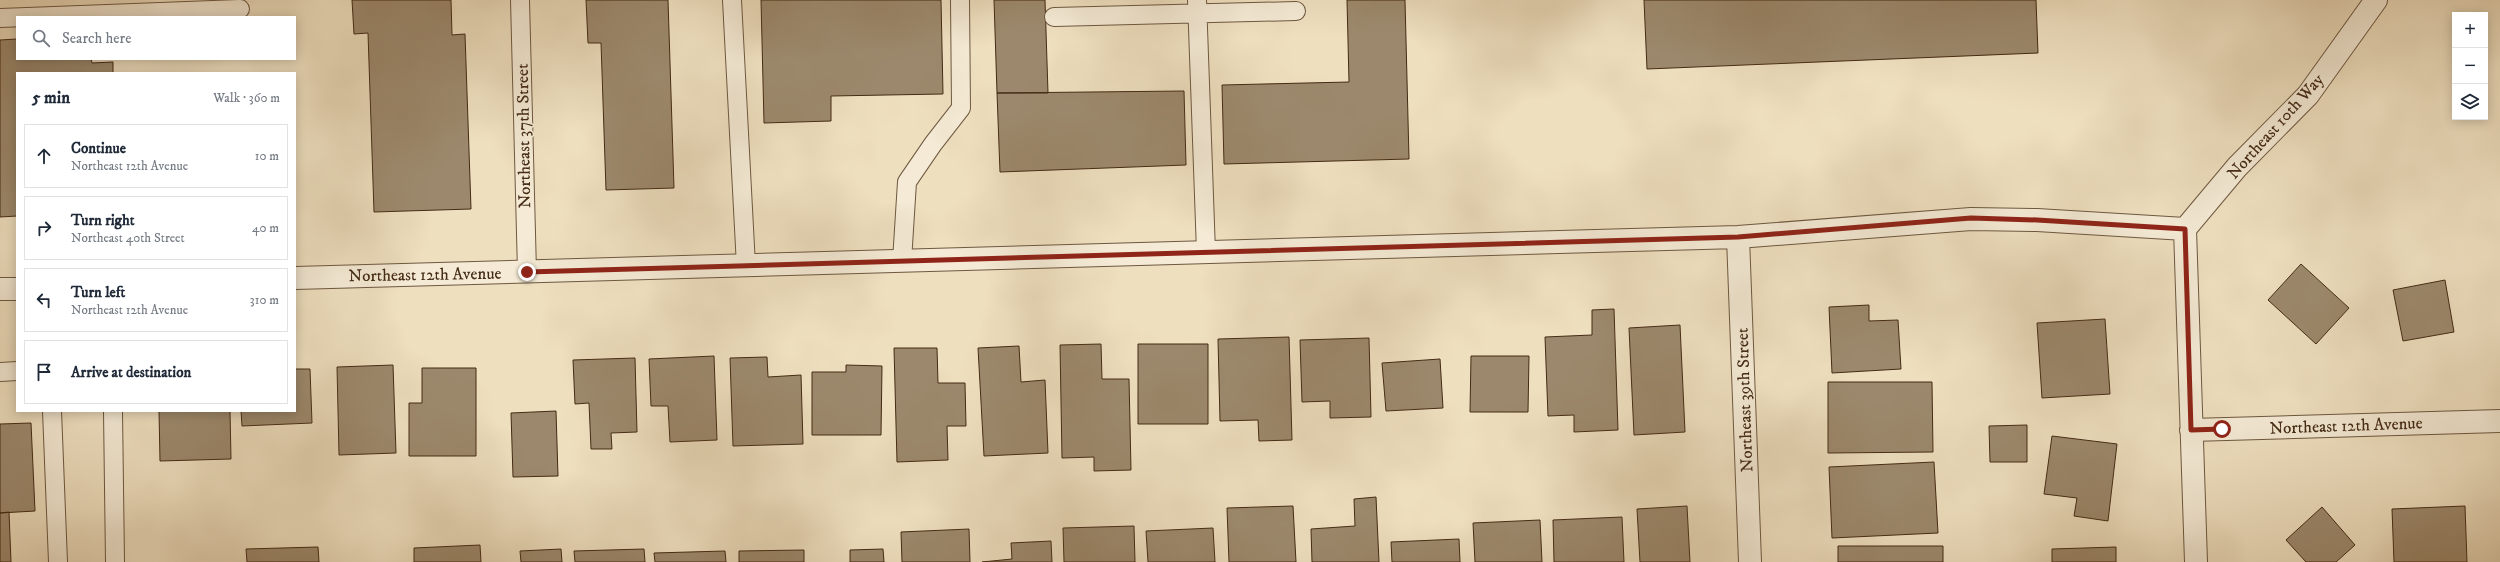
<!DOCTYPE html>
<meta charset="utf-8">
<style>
body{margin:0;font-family:"IM FELL DW Pica",serif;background:#f6f6f7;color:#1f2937}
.controls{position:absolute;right:12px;top:12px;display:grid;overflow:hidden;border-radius:0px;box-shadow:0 2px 10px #0003}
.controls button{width:36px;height:36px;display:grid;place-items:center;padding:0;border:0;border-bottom:1px solid #e0e1e3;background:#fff;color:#1f2937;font:20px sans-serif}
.stop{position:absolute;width:12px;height:12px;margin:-9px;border:3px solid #8f2418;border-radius:50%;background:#fff}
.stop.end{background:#8f2418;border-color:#fff;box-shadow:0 1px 4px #0008}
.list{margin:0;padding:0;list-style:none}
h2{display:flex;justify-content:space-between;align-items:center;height:52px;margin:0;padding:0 16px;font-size:17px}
h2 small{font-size:13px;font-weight:400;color:#747a83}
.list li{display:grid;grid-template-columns:26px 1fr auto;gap:12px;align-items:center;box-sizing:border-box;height:64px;margin:0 8px 8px;padding:0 8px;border:1px solid #e0e1e3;border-radius:0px}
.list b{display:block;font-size:15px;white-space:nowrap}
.list p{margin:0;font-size:13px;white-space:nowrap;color:#747a83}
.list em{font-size:13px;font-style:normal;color:#747a83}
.icon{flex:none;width:22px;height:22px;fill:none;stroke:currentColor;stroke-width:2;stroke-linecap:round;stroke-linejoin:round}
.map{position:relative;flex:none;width:2500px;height:562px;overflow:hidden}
.search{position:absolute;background:#fff;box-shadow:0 2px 10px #0003;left:16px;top:16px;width:280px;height:44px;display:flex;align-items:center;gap:10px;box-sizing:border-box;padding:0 14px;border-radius:0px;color:#747a83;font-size:15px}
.panel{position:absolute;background:#fff;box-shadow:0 2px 10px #0003;left:16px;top:72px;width:280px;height:340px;border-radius:0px}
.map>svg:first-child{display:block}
.building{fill:#9c896d;stroke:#442b15}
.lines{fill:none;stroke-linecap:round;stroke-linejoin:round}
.service-casing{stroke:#6e5840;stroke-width:20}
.minor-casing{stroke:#6e5840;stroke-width:24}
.service{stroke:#f4ead5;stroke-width:18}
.minor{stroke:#f4ead5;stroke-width:22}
.route{stroke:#8f2418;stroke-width:5}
.labels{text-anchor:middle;stroke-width:3;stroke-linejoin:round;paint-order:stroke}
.street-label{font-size:17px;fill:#442b15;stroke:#f4ead5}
</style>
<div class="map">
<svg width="2500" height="562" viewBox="0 0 2500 562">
<rect width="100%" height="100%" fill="#eedfbf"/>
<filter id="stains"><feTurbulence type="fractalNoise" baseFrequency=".005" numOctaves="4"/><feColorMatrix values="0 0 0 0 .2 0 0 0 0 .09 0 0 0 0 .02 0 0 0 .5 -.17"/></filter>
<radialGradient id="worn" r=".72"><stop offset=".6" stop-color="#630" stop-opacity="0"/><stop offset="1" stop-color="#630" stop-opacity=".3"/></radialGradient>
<path class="building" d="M352,0H451L452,35L465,34L471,209L374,212L368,33L354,34Z
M586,0H668L674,188L606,190L601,43H588Z
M761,0H941L943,94L831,96V121L764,123Z
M994,0H1045L1048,93H997Z
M1347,0H1405L1409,159L1224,164L1222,85L1349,82Z
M1644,0H2036L2038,53L1647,69Z
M17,39V59H91L92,63L113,62V73H17V216L0,217V40Z
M1184,91L1186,165L1000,172L997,93Z
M2301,264L2349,308L2316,344L2268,300Z
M2445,280L2454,332L2403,341L2393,290Z
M1869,305V321L1898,320L1901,369L1832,373L1829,307Z
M1614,309L1618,430L1574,432V415L1548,416L1545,337L1592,335V310Z
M2105,319L2110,394L2042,398L2037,323Z
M1680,325L1685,432L1634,435L1629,328Z
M1289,337L1292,440L1259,441L1258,420L1220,421L1218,339Z
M1369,338L1371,417L1330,418V401L1302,402L1300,340Z
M1101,344L1102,379H1129L1131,470L1094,471V457L1062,458L1060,345Z
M1138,344H1208V424H1138Z
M1019,346L1021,382L1045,380L1048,453L984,456L978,348Z
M894,348H937L938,383H965L966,426H947L948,460L897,462Z
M714,356L717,440L670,442L668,406H651L649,359Z
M1471,356H1529L1528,412H1470Z
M767,357L768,377L801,375L803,444L733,446L730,358Z
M635,358L637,432L611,433L612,449H591L589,403L575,404L573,360Z
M1440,359L1443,408L1386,411L1382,363Z
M393,365L396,453L339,455L337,367Z
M846,365L882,366L881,435H812V372H846Z
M422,368H476V456H409V403H422Z
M295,369H310L312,423L242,426L241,411H295Z
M1828,382H1932L1933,452L1828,453Z
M159,411H230L231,459L160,461Z
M556,411L558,476L513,477L511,413Z
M31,423L35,511L0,513V424Z
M2027,425V462H1990L1989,426Z
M2052,436L2117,444L2108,521L2074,516L2077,498L2044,494Z
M1934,462L1938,533L1832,538L1829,467Z
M1376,497L1379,562H1312L1311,529L1355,526L1354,499Z
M1293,506L1296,562H1229L1227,508Z
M1687,506L1690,562H1640L1637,509Z
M2465,506L2467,562H2394L2392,509Z
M2322,507L2355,545L2336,562H2306L2286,540Z
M9,512L11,562H0V513Z
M1622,517L1624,562H1554L1553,520Z
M1540,520L1542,562H1475L1473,523Z
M1134,526L1135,562H1064L1063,528Z
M1213,528L1215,562H1148L1146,531Z
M969,529L970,562H902L901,532Z
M1459,539L1460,562H1392L1391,542Z
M1051,541L1052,562H982L1012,559L1011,543Z
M480,545L481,562H414V548Z
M1838,546H1943V562H1838Z
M318,547L319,562H247L246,549Z
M2116,547V562H2052V549Z
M561,549L562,562H521L520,551Z
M644,549L645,562H575L574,551Z
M883,549L884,562H850V550Z
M804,550V562H739V551Z
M725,551L726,562H655L654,553Z"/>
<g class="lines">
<defs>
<path id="service" d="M520,0L527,272
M732,0L746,266
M1197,0L1206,252
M1054,17L1296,11
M0,18L240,9
M902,261L907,182L933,144L961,108L960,0
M0,372L17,371
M52,411L58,562
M113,411L115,562"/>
<path id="minor" d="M2185,229L2196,562
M2185,229L2237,167L2308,95L2376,0
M1738,237L1750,562
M295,278L1738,237L1971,219L2037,220L2185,229
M0,289H17
M2191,430L2500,421"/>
</defs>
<use href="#service" class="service-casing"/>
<use href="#minor" class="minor-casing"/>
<use href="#service" class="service"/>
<use href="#minor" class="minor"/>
</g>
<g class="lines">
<path class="route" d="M527,272L1738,237L1971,218L2037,220L2185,229L2191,430L2222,429"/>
</g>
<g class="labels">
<g class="street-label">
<text transform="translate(2275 126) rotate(-48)" y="6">Northeast 10th Way</text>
<text transform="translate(523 136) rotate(-91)" y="6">Northeast 37th Street</text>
<text transform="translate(425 274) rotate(-1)" y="6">Northeast 12th Avenue</text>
<text transform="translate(1744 400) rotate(-92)" y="6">Northeast 39th Street</text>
<text transform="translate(2346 425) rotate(-2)" y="6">Northeast 12th Avenue</text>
</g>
</g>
<rect width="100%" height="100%" filter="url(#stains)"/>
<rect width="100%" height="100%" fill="url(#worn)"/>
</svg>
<div class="controls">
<button>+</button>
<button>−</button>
<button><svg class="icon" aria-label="layers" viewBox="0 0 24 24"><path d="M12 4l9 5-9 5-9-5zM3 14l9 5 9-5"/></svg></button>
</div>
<div class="stop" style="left:2222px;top:429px"></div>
<div class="stop end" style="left:527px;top:272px"></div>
<div class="search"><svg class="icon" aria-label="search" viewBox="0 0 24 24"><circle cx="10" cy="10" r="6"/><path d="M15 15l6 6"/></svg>Search here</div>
<section class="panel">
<h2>5 min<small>Walk · 360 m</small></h2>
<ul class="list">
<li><svg class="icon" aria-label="ahead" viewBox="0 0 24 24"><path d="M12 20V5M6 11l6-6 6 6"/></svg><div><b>Continue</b><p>Northeast 12th Avenue</p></div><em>10 m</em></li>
<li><svg class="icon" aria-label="right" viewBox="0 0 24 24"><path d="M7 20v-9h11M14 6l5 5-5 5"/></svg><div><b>Turn right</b><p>Northeast 40th Street</p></div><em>40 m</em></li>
<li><svg class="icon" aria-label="left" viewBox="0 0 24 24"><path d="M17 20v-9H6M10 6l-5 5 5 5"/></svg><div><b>Turn left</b><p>Northeast 12th Avenue</p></div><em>310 m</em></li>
<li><svg class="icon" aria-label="arrive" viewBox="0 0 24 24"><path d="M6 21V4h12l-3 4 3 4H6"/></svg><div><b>Arrive at destination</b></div></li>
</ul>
</section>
</div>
